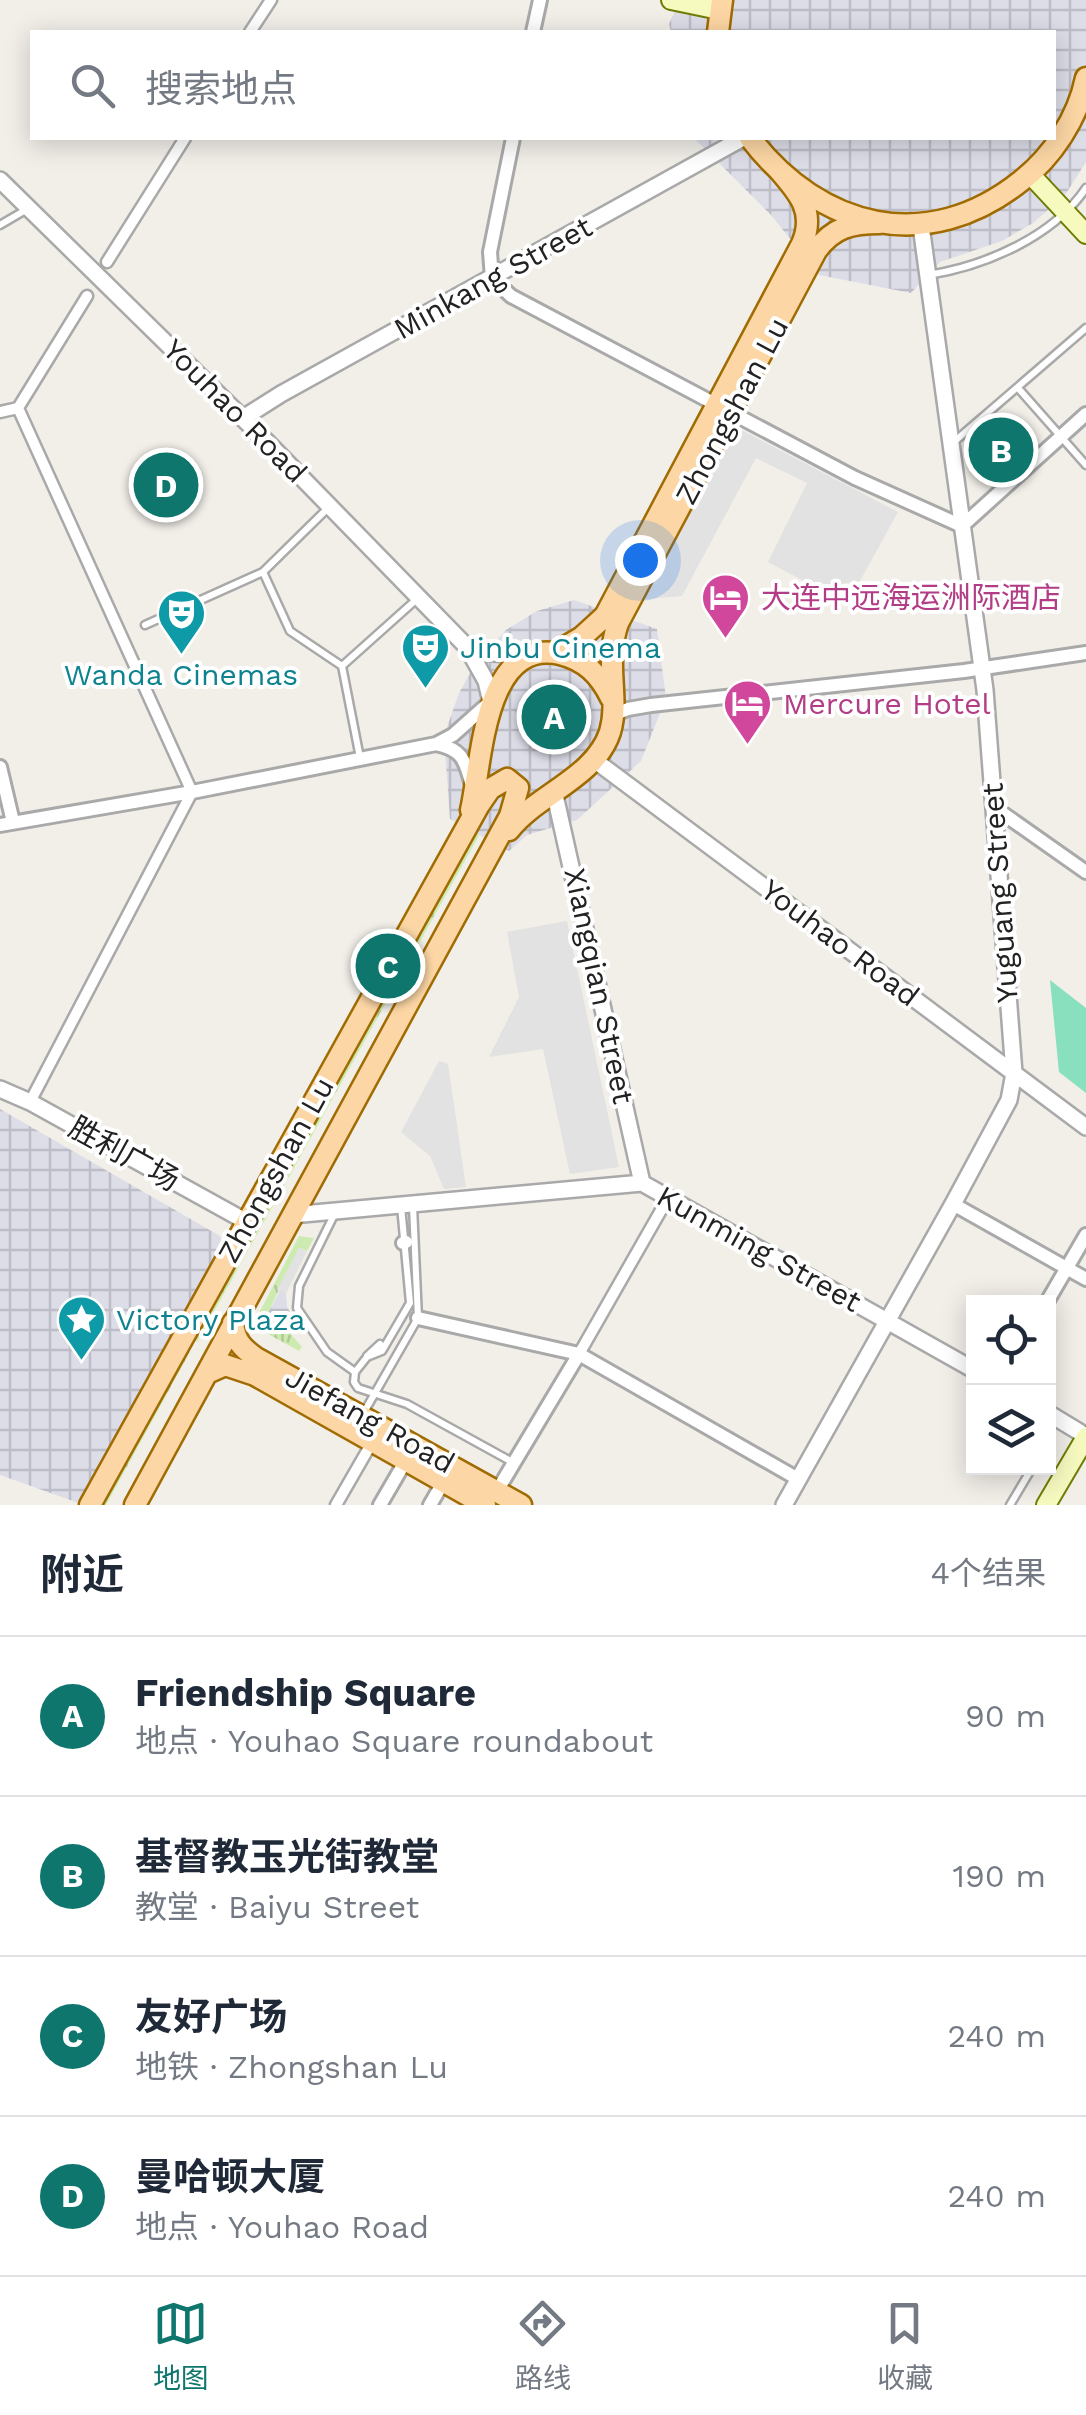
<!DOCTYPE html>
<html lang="zh">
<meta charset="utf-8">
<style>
body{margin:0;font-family:"Work Sans","Noto Sans SC",sans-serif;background:#f2f2f3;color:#1f2937}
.controls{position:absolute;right:30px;bottom:30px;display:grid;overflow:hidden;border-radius:0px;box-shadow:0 5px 25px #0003}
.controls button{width:90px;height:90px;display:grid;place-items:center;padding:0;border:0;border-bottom:2px solid #e0e1e3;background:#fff;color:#1f2937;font:50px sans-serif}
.you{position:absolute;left:640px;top:560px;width:35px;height:35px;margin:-25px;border:8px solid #fff;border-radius:50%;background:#1a73e8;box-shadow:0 0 0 15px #1a73e833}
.badge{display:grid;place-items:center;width:65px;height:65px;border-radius:50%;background:#0f766e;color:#fff;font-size:32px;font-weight:700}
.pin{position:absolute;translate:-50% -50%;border:5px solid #fff;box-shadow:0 2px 10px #0006}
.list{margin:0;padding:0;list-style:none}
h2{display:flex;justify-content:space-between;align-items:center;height:130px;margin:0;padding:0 40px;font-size:42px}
h2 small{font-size:32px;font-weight:400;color:#747a83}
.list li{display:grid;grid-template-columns:65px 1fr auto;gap:30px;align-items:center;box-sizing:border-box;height:160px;padding:0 40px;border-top:2px solid #e0e1e3}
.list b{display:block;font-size:38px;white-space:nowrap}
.list p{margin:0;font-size:32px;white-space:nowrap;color:#747a83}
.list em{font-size:32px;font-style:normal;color:#747a83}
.icon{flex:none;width:55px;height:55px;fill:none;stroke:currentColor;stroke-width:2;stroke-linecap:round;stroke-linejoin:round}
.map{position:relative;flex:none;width:1086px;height:1505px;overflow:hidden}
.search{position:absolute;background:#fff;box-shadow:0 5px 25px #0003;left:30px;right:30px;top:30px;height:110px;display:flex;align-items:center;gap:25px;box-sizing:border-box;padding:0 35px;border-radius:0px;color:#747a83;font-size:38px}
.sheet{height:770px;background:#fff}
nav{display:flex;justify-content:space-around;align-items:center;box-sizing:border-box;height:140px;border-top:2px solid #e0e1e3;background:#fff;font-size:28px;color:#747a83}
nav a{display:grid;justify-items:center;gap:5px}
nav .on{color:#0f766e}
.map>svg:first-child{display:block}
.grass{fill:url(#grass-tufts)}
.pitch{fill:#88e0be}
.parking{fill:#e2e2e2}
.plaza{fill:url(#plaza-grid)}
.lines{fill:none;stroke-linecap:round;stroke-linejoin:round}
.service-casing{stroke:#a9a9a9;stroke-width:11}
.pedestrian-casing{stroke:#a9a9a9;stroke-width:15}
.minor-casing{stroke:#a9a9a9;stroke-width:18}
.tertiary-casing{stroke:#a9a9a9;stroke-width:20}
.secondary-casing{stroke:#707d05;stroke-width:22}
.primary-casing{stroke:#a06b00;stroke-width:25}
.service{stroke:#fff;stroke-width:6}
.pedestrian{stroke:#fff;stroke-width:10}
.minor{stroke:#fff;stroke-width:12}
.tertiary{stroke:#fff;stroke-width:15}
.secondary{stroke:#f7fabf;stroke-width:18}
.primary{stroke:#fcd6a4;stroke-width:20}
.labels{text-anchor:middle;stroke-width:8;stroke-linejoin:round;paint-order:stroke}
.street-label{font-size:30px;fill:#222;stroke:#fff}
.hotel-label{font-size:30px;fill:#b23c85;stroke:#fff;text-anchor:start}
.culture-label{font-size:30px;fill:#0d838f;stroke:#fff;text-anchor:start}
</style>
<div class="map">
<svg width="1086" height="1505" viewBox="0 0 1086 1505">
<defs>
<pattern id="grass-tufts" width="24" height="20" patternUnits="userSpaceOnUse" patternTransform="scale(2.5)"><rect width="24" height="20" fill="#cdebb0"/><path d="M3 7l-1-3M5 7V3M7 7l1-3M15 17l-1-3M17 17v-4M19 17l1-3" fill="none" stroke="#b0c997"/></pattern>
<pattern id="plaza-grid" width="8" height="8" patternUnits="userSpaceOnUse" patternTransform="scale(2.5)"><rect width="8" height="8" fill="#dddde8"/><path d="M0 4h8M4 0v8" fill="none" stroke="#bdbdc7"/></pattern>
</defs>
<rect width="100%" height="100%" fill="#f2efe9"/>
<path class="grass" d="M493,803L496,805L197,1342L194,1340L227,1277Z
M299,1236L314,1238L307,1251L299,1248L268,1313L277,1331L284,1326L302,1347L299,1351L259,1329L255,1321Z
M186,1349L190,1352L106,1505H100Z"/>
<path class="pitch" d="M1050,980L1086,1008V1093L1059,1072Z"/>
<path class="parking" d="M734,426L898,512L860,581L817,588L768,562L807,483L756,458L682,596L637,600Z
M567,921L619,1167L570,1174L543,1049L489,1057L519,997L507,932Z
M439,1061L448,1064L466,1187L444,1189L430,1156L401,1132Z
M299,1248L307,1251L286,1294L277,1290Z"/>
<path class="plaza" d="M680,0H1086V162L1065,195L1033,223L1002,241L940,262L911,293L819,275L771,215L694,138H1054V32H671L669,24Z
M574,600L657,629L666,698L641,761L577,820L527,835L509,851L450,819L444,736L459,693L474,666L506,630L537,611Z
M0,1109L220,1236L224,1249L84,1505L0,1475Z
M280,1291L286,1294L287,1306L293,1318L277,1332L268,1313Z"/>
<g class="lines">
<defs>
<path id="service" d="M0,225L29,208
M928,275C985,266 1053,237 1086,188
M1018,388L1086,465
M955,441L1086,328
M263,572L290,631L342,666L360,758
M145,625L263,572L330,506
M342,666L418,598
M335,1213L299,1286L297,1308L327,1352L355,1372L367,1357L382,1351L410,1303L401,1206
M367,1356L380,1344
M355,1372L354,1382L358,1388L407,1404L514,1463
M363,1414L418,1318L413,1206
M1010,1505L1032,1468"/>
<path id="pedestrian" d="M250,32L271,0
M107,262L185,138
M18,408L192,792L30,1102
M18,408L87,296
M0,412L18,408
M579,1354L668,1198
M336,1505L374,1439"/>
<path id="minor" d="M533,32L540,0
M513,138L490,252L492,278L511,296L855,478L962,526L1086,414
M613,715L628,709L651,705L964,671L1086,653
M436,744C461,749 465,759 471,782
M0,767L13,822
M995,808L1086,872
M0,825L192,792L436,744L453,735L490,702
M953,1204L1086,1279
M403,1243L406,1242
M1047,1302L1086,1235
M418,1318L579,1354L798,1479
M497,1491L579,1354
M380,1505L409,1455
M430,1505L444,1481"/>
<path id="tertiary" d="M0,180L268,443L467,647L486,681L491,702
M243,418L281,394L743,138
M467,647L481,652L531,656
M593,759L1086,1127
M554,791L642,1183
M0,1089L30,1102L247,1222
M292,1215L642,1183L974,1370
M1048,1413L1086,1436
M784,1505L953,1204L1009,1100L1014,1073L985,690L921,226"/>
<path id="secondary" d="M671,0L719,10
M1030,174L1086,234
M1046,1505L1086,1437"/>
<path id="primary" d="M718,32L722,0
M750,138C820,229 927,256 1021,181C1052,157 1078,118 1086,78
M555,653L582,637L605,616L802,244C816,212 799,193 778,169
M471,810C482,763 483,638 560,654C585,660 600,675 611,698
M509,830C537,794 595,778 610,732C620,698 604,664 618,623L816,251C833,227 852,223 880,223
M233,1323C235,1341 242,1348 256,1358L521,1505
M207,1373L225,1365L255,1375L485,1505
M90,1505L479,805L490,789L507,779L518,788L510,816L135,1505"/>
</defs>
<use href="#service" class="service-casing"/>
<use href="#pedestrian" class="pedestrian-casing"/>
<use href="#minor" class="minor-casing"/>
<use href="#tertiary" class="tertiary-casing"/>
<use href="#secondary" class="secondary-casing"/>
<use href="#primary" class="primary-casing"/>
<use href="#service" class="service"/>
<use href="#pedestrian" class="pedestrian"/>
<use href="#minor" class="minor"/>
<use href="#tertiary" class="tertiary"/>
<use href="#secondary" class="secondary"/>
<use href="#primary" class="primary"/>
</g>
<defs>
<symbol id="hotel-pin" viewBox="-11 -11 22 30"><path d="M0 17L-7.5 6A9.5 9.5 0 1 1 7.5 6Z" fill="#d1479c" stroke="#fff"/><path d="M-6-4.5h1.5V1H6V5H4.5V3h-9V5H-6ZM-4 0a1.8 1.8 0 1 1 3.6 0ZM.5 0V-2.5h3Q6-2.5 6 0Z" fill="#fff"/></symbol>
<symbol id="theatre-pin" viewBox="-11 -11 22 30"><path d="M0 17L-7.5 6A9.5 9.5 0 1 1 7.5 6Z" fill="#0f9aa8" stroke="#fff"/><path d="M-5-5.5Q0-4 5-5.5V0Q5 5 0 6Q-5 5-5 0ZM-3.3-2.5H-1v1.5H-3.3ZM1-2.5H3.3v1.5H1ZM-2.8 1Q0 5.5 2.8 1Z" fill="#fff"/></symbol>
<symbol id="sight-pin" viewBox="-11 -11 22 30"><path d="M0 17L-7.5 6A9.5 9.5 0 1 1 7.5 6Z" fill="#0f9aa8" stroke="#fff"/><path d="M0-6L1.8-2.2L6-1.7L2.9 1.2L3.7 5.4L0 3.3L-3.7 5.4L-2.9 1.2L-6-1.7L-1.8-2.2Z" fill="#fff"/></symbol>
</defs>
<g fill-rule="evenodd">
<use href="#hotel-pin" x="698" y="570" width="55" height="75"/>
<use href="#theatre-pin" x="154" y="586" width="55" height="75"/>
<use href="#theatre-pin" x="398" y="620" width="55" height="75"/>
<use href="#hotel-pin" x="720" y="676" width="55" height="75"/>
<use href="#sight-pin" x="54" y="1292" width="55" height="75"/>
</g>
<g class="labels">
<g class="street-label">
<text transform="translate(493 278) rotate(-29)" y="10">Minkang Street</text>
<text transform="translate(235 411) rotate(45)" y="10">Youhao Road</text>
<text transform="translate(732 411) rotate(-62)" y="10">Zhongshan Lu</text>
<text transform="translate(1000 893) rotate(-94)" y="10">Yuguang Street</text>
<text transform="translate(840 943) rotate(37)" y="10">Youhao Road</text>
<text transform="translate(599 986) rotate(78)" y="10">Xiangqian Street</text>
<text transform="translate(124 1154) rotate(29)" y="10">胜利广场</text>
<text transform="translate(276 1170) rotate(-61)" y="10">Zhongshan Lu</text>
<text transform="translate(759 1249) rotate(29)" y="10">Kunming Street</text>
<text transform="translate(370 1420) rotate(29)" y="10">Jiefang Road</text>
</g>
<g class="hotel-label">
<text x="761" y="608">大连中远海运洲际酒店</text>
<text x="783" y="714">Mercure Hotel</text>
</g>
<g class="culture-label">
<text x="460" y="658">Jinbu Cinema</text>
<text x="181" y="685" text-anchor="middle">Wanda Cinemas</text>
<text x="116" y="1330">Victory Plaza</text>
</g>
</g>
</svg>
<div class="controls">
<button><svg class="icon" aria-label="locate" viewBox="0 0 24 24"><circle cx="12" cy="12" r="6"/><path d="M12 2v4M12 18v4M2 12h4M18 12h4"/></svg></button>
<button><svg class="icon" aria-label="layers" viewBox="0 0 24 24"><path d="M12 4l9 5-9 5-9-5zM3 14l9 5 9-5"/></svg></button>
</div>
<div class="you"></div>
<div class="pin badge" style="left:554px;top:717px">A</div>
<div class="pin badge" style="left:1001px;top:450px">B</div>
<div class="pin badge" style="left:388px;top:966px">C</div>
<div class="pin badge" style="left:166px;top:485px">D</div>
<div class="search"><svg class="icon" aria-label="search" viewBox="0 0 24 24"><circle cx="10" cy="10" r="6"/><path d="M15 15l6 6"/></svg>搜索地点</div>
</div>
<section class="sheet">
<h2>附近<small>4个结果</small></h2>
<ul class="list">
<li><span class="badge">A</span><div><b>Friendship Square</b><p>地点 · Youhao Square roundabout</p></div><em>90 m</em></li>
<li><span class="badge">B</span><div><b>基督教玉光街教堂</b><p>教堂 · Baiyu Street</p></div><em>190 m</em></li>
<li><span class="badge">C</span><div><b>友好广场</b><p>地铁 · Zhongshan Lu</p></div><em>240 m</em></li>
<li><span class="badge">D</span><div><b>曼哈顿大厦</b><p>地点 · Youhao Road</p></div><em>240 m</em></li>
</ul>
</section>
<nav>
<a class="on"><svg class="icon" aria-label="map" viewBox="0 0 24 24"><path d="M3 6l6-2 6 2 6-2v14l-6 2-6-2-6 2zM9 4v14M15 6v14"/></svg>地图</a>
<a><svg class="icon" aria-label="directions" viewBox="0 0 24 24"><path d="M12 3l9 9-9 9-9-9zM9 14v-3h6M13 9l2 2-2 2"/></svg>路线</a>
<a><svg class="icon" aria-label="saved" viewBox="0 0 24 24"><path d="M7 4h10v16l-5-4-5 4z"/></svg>收藏</a>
</nav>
